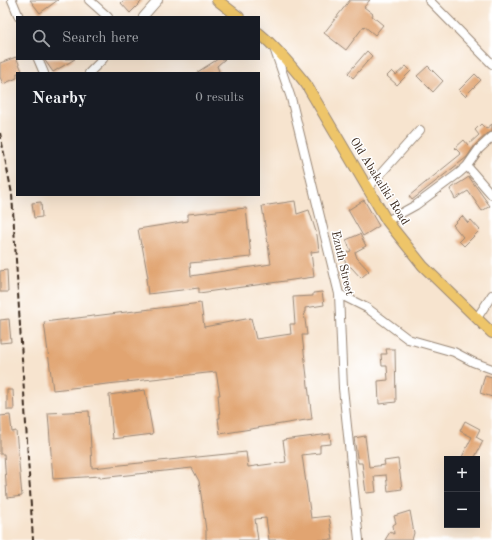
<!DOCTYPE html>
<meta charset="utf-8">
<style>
body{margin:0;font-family:"Old Standard TT",serif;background:#20242c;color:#f1f3f6}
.controls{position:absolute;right:12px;bottom:12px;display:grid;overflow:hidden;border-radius:0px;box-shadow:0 4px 16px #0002}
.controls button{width:36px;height:36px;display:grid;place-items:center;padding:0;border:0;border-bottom:1px solid #363941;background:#171b24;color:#f1f3f6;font:20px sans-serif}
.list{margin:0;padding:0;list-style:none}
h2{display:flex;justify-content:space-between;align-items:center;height:52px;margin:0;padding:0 16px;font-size:17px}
h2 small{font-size:13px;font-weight:400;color:#9ea1a6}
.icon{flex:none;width:22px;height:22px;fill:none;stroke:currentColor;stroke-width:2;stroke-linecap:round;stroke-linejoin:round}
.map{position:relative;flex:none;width:492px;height:540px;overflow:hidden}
.search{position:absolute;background:#171b24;box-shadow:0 4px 16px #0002;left:16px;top:16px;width:244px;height:44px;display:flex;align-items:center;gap:10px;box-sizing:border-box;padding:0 14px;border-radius:0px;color:#9ea1a6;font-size:15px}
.panel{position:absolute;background:#171b24;box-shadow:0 4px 16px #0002;left:16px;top:72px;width:244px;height:124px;border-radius:0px}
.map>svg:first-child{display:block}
.building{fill:#e1a471}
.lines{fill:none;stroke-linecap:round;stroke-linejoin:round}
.minor-casing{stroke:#998776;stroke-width:10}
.major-casing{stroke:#998776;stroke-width:12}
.minor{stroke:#fff;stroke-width:8}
.major{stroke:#eec569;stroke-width:10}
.rail{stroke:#3b2a1e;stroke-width:2;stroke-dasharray:6 3;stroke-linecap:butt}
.labels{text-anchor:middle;stroke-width:3;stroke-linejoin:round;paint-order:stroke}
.street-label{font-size:12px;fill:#3b2a1e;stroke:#fff}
</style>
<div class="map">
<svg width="492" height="540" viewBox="0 0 492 540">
<rect width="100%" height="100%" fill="#fff"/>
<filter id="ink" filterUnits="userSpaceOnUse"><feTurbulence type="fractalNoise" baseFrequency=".025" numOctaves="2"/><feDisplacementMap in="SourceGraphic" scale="8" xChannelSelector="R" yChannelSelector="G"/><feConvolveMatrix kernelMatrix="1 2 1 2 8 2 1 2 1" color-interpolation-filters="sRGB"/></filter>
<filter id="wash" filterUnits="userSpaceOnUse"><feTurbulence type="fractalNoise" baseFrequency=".012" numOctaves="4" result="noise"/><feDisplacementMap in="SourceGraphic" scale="16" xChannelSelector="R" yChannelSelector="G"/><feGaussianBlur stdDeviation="0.9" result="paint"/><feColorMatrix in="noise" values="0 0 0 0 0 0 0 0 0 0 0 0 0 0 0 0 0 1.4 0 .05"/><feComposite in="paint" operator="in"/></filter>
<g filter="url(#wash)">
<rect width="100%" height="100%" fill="#f7e4cf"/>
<g id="blocks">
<path class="building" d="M30,0H58L40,13Z
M124,0H143L130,13L121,3Z
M350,0H370L364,7L373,14L372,16L383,25L375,35L364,26L346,50L324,33Z
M367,51L372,56L353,78L348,73Z
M16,57L23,73H17V78L3,84L0,77V63Z
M44,59H75L53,72Z
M218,59H225L217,66L219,71L216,73H196Z
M406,66L411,71L397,85L387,76L392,71L396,75Z
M428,66L443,81L433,92L417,76Z
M475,74L481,80L465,96L459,90Z
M481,124L486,129L492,124V132L488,133L475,145L467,157L412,200L409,196L461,154L455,148L464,140L468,145L479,135L475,130Z
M469,177L490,206L482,211L468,191L455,199L450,189Z
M364,200L379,226L363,236L348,210Z
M295,201L297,214L309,210L317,235L319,251L311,252L314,277L199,293V288L148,294L146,279L148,278L142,245H141L138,229L188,221V214L246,208L251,257L190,263L191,276L271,264L262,206Z
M41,202L42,217L34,218L32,203Z
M462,216L468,223L471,220L480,230L464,246L459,241L463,237L453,225Z
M360,234L366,246L355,252L357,258L369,271L361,278L351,267L348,268L342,254L351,251L346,240Z
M7,270L8,292H0V271Z
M322,292L324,305L305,308V312H304L307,335H302L312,419L220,434L218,418H220L218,395H220L216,372L53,390L44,322L201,303L204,327L251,318L256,339L291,334L290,324H295L293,297L313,296V293Z
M9,319L11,342L0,343V320Z
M386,349H395L396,402L379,404L378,381L388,380L387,366H382L381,354H387Z
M485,375L492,377V397L480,393Z
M7,390H13L14,410H7Z
M145,390L153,434L113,439L109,395Z
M89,411L92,468L246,452L248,467L286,462L283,440L330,434L331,444L320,445V453L302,455L311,518L329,516L333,540H269L266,518L255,519L258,540H206V530L199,481L192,468L100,478V476L53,479L48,413Z
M10,415L12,432L16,431L22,496L7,498L4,454H0V433L1,432L0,416Z
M465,421L480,429L476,437L483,441L474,459H461L472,437L460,431Z
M365,436L369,467L385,465L384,461L398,459L402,489L388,491L386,475L374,476L376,492L366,493L362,463H358L354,438Z
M410,511L414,533L412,540H385L390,532L394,534L393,525L396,523L394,516Z"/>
</g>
</g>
<g filter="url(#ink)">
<use href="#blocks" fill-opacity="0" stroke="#998776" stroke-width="1"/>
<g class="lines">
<defs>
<path id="minor" d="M12,0L19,17
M89,0L108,17
M429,0L492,64
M143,17L158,0
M274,48L291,98L339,294L343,388L359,540
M38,59L44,73
M89,73L103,59
M467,166L492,195
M367,189L420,130
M387,221L416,205L459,173L467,166L479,149L492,137
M339,294L367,308L408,339L454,352L473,362L492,369
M477,318L492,295"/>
<path id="major" d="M217,0L239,17
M259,33C277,48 291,65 306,84L387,221L423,266L492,333"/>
</defs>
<use href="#minor" class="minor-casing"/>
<use href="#major" class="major-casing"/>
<use href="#minor" class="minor"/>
<use href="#major" class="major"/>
<path class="rail" d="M0,133L12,194L33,540"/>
</g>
</g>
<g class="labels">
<g class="street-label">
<text transform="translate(380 181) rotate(58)" y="4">Old Abakaliki Road</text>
<text transform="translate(343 263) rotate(77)" y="4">Ezuth Street</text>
</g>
</g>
</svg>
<div class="controls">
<button>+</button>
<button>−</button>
</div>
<div class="search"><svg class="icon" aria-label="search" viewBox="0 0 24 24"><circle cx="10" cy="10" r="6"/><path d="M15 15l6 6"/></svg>Search here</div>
<section class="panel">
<h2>Nearby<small>0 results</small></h2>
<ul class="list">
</ul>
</section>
</div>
